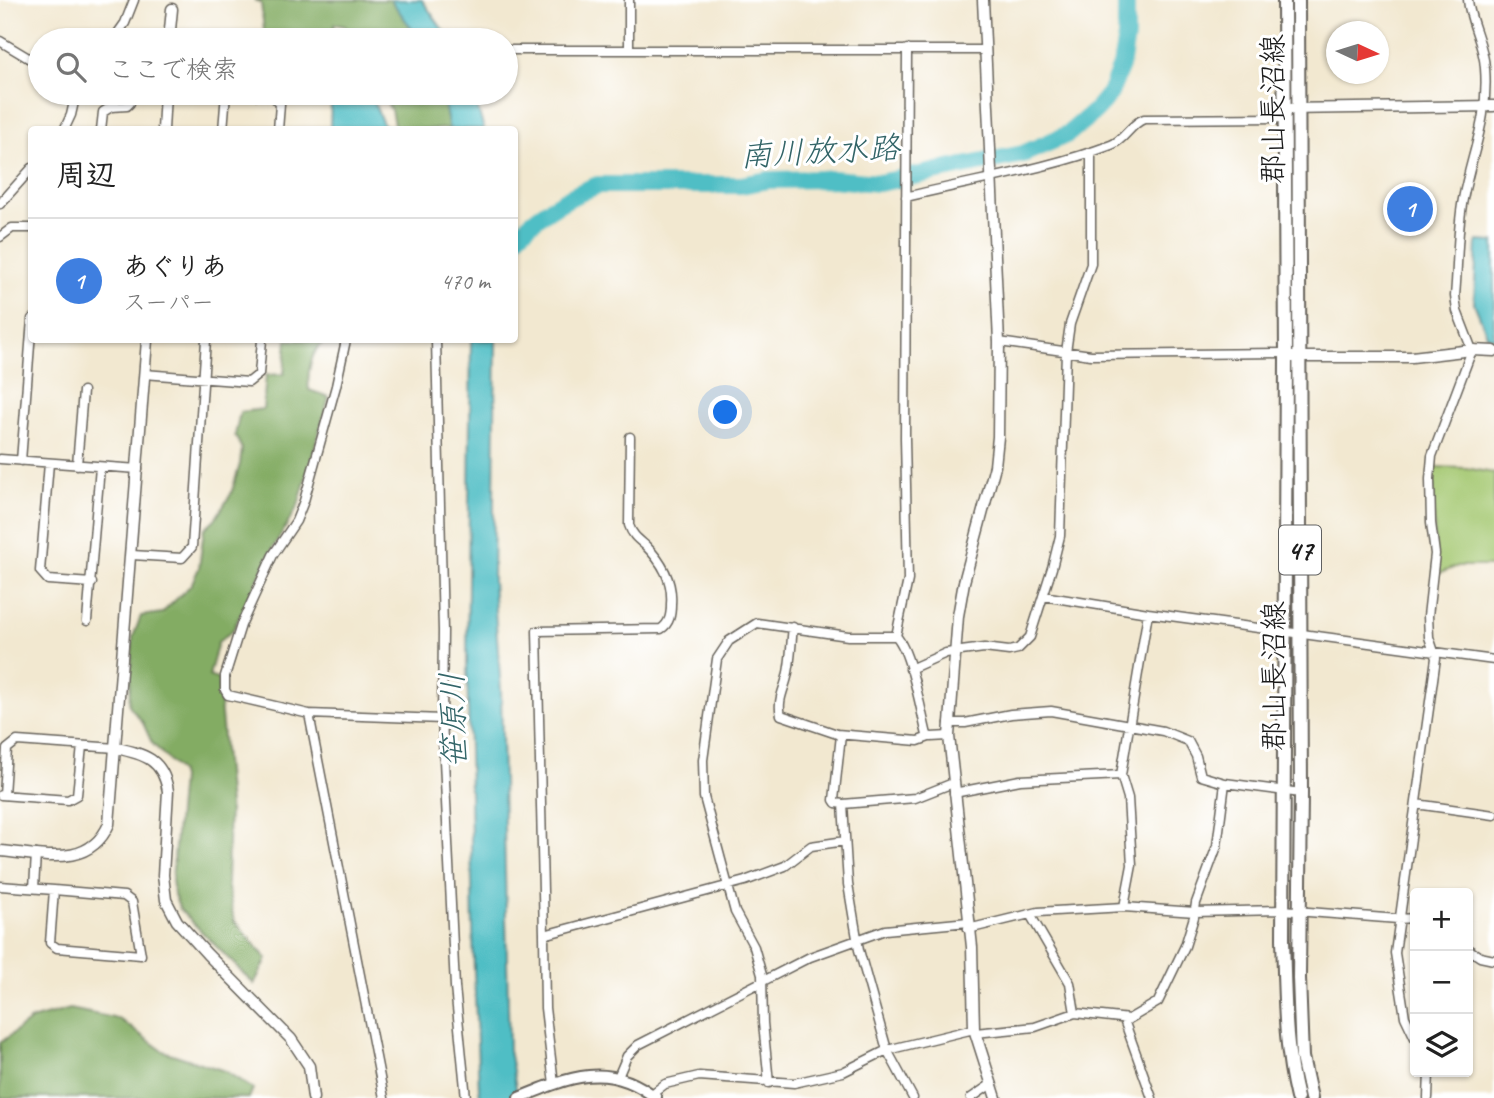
<!DOCTYPE html>
<html lang="ja">
<meta charset="utf-8">
<style>
body{margin:0;font-family:Caveat,"Klee One",sans-serif;background:#f6f6f6;color:#222}
.controls{position:absolute;right:21px;bottom:21px;display:grid;overflow:hidden;border-radius:7px;box-shadow:0 2px 5px #0004}
.controls button{width:63px;height:63px;display:grid;place-items:center;padding:0;border:0;border-bottom:2px solid #e0e0e0;background:#fff;color:#222;font:35px sans-serif}
.compass{position:absolute;left:1326px;top:21px;width:63px;height:63px;border-radius:50%;background:#fff;box-shadow:0 2px 5px #0004;rotate:94deg}
.you{position:absolute;left:726px;top:413px;width:24px;height:24px;margin:-18px;border:5px solid #fff;border-radius:50%;background:#1a73e8;box-shadow:0 0 0 10px #1a73e833}
.badge{display:grid;place-items:center;width:46px;height:46px;border-radius:50%;background:#c8321e;color:#fff;font-size:23px;font-weight:700}
.pin{position:absolute;translate:-50% -50%;border:4px solid #fff;box-shadow:0 2px 7px #0006}
.list{margin:0;padding:0;list-style:none}
h2{display:flex;justify-content:space-between;align-items:center;height:91px;margin:0;padding:0 28px;font-size:30px}
h2 small{font-size:23px;font-weight:400;color:#767676}
.list li{display:grid;grid-template-columns:46px 1fr auto;gap:21px;align-items:center;box-sizing:border-box;height:126px;padding:0 28px;border-top:2px solid #e0e0e0}
.list b{display:block;font-size:26px;white-space:nowrap}
.list p{margin:0;font-size:23px;white-space:nowrap;color:#767676}
.list em{font-size:23px;font-style:normal;color:#767676}
.icon{flex:none;width:38px;height:38px;fill:none;stroke:currentColor;stroke-width:2;stroke-linecap:round;stroke-linejoin:round}
.map{position:relative;flex:none;width:1494px;height:1098px;overflow:hidden}
.search{position:absolute;background:#fff;box-shadow:0 2px 5px #0004;left:28px;top:28px;width:490px;height:77px;display:flex;align-items:center;gap:18px;box-sizing:border-box;padding:0 24px;border-radius:38px;color:#767676;font-size:26px}
.panel{position:absolute;background:#fff;box-shadow:0 2px 5px #0004;left:28px;top:126px;width:490px;height:217px;border-radius:7px}
.map>svg:first-child{display:block}
.green{fill:#a4c871;stroke:#607246;stroke-width:2}
.forest{fill:#83ac63;stroke:#506440;stroke-width:2}
.water{fill:#50bec5;stroke:#366d70;stroke-width:2}
.lines{fill:none;stroke-linecap:round;stroke-linejoin:round}
.river{stroke:#50bec5;stroke-width:18}
.minor-casing{stroke:#67635b;stroke-width:11}
.tertiary-casing{stroke:#67635b;stroke-width:13}
.secondary-casing{stroke:#67635b;stroke-width:14}
.primary-casing{stroke:#67635b;stroke-width:16}
.minor{stroke:#fff;stroke-width:8}
.tertiary{stroke:#fff;stroke-width:10}
.secondary{stroke:#fff;stroke-width:10}
.primary{stroke:#fff;stroke-width:12}
.labels{text-anchor:middle;stroke-width:6;stroke-linejoin:round;paint-order:stroke}
.shield{fill:#fff;stroke:#606060;stroke-width:2}
.shield-label{font-size:28px;font-weight:bold;fill:#1c1c1c}
.street-label{font-size:30px;fill:#1c1c1c;stroke:#fff}
.water-label{font-size:32px;font-style:italic;fill:#336568;stroke:#fff}
</style>
<div class="map">
<svg width="1494" height="1098" viewBox="0 0 1494 1098">
<rect width="100%" height="100%" fill="#fff"/>
<filter id="ink" filterUnits="userSpaceOnUse"><feTurbulence type="fractalNoise" baseFrequency=".0143" numOctaves="2"/><feDisplacementMap in="SourceGraphic" scale="14" xChannelSelector="R" yChannelSelector="G"/><feConvolveMatrix kernelMatrix="1 2 1 2 8 2 1 2 1" color-interpolation-filters="sRGB"/></filter>
<filter id="wash" filterUnits="userSpaceOnUse"><feTurbulence type="fractalNoise" baseFrequency=".00686" numOctaves="4" result="noise"/><feDisplacementMap in="SourceGraphic" scale="28" xChannelSelector="R" yChannelSelector="G"/><feGaussianBlur stdDeviation="1.57" result="paint"/><feColorMatrix in="noise" values="0 0 0 0 0 0 0 0 0 0 0 0 0 0 0 0 0 1.4 0 .05"/><feComposite in="paint" operator="in"/></filter>
<g filter="url(#wash)">
<rect width="100%" height="100%" fill="#f2e8d0"/>
<path class="green" d="M1433,467L1466,468L1494,473V566H1458L1435,575Z"/>
<path class="forest" d="M255,0H391L420,40H353L345,26L334,24L333,40H265L261,3Z
M381,93H442L449,129H395L391,110Z
M287,340H343L341,344L324,342C310,352 307,374 309,390L329,397L298,506L273,548L233,630L218,642L209,676L218,679L229,806L227,883L234,921L267,959L254,984L180,910L174,895L172,880L181,778L179,771L152,743L143,723L129,705L133,637L141,616L162,613L191,585L199,568L204,529L216,518L231,494L240,464L242,449L235,435L240,412L263,409L266,375L284,374Z
M70,1009L119,1019L163,1051L225,1071L253,1089L249,1098H0V1043L31,1020Z"/>
<path class="water" d="M391,0H422L450,40H420Z
M442,93H473L484,129H449Z
M371,95L385,129H330L331,101Z
M1477,241L1494,242V338L1487,335L1474,303Z
M471,340H496L493,582L501,691L509,1050L518,1098H481L479,1090L474,972L467,663Z"/>
<g class="lines">
<path class="river" d="M514,239C537,214 567,197 598,185H741L768,180L832,179L879,183L1023,154L1068,134L1096,110L1110,93L1121,66L1126,37V0"/>
</g>
</g>
<g filter="url(#ink)">
<g class="lines">
<defs>
<path id="minor" d="M113,40L125,23L134,0
M0,41L40,65
M907,49L905,438L908,580L896,636C911,652 921,712 927,735L931,737L949,736
M506,50H986
M629,50V0
M235,93L273,96L280,104L278,130
M64,130L71,115L76,93
M101,130L103,112L111,107L127,106L130,103L131,93
M223,130L226,93
M906,197C974,180 1045,170 1111,145C1125,140 1130,124 1144,119L1286,118
M0,204L32,168
M0,237L12,228H32
M346,340L336,386L304,501L296,521L273,555L241,625L225,676V690L228,695L309,714L442,719
M436,340L443,631L442,719L455,987L466,1098
M999,342L1091,355L1286,353
M144,374L249,382L259,374L262,340
M0,459L138,469
M21,461L32,319
M49,463L40,571L48,580L92,583
M77,465L83,391
M132,555L182,558L192,547L206,340
M1043,596L1148,613L1494,660
M87,621L100,467
M793,627C791,643 791,662 787,677C784,690 777,701 781,715L837,734L918,741L929,737
M910,669L946,653L984,648L1009,651L1018,649L1030,637L1052,568L1060,536L1066,352L1070,324L1091,264V152
M309,714L384,1098
M949,723H965L1011,714L1051,711L1163,731L1188,741L1196,756L1201,776L1225,783L1217,846L1196,903L1194,917L1185,946L1158,1002L1129,1019L1075,1013L1035,1027L975,1033
M841,735L834,800L836,803L843,804L848,884L859,950L887,1050L913,1098
M1225,783L1301,793
M954,793L1020,780L1121,775
M1,795L68,800L77,795L82,746
M4,795L7,749L17,741L116,748
M843,804L915,798L953,783
M1416,804L1494,815
M0,886L54,890L50,943L57,948L141,955L132,902L124,896L54,890
M34,888L36,854
M1124,907L1132,865L1128,798L1121,775L1148,613
M1031,916L1070,983L1075,1013
M968,929L1038,912L1124,907L1195,912L1283,910L1398,919L1415,918
M544,935L537,631L661,629C670,623 671,614 671,604C673,580 662,562 646,546C638,539 632,535 629,525L630,437
M1468,949L1480,957L1494,960
M1124,1020L1152,1098
M1415,1038L1405,1017L1395,953L1436,658L1429,637L1428,616L1435,554L1431,523L1430,479L1432,456L1472,350L1457,311L1455,296C1458,264 1457,230 1463,199C1472,152 1489,118 1485,68C1484,44 1470,23 1468,0
M618,1077L627,1056L638,1045L810,957L885,930L968,922
M769,1083L763,1023L762,975L754,947L735,912L704,797L703,760L717,659L729,641L757,623L848,636H896
M554,1084L545,1008L544,935L745,881L785,866L811,846L845,841
M652,1094L665,1084L699,1076L794,1083L843,1072L887,1050L974,1029
M971,1098L990,1085
M1428,1098L1429,1072"/>
<path id="tertiary" d="M983,0L999,342L998,437L995,466L964,582L958,616L949,736L972,947L974,1029L996,1098
M169,40L172,9
M1286,109L1494,106
M163,130L165,93
M1286,357H1412L1472,350L1494,351
M116,748C144,754 163,759 168,791L163,875L166,900L177,921L207,954L291,1039L309,1066L313,1098
M0,851C40,854 89,870 109,824L147,340"/>
<path id="secondary" d="M519,1098C569,1077 609,1060 656,1098"/>
<path id="primary" d="M1284,0L1286,357L1283,939C1285,993 1284,1046 1297,1098
M1298,0L1301,793L1299,978L1302,1057L1311,1098"/>
</defs>
<use href="#minor" class="minor-casing"/>
<use href="#tertiary" class="tertiary-casing"/>
<use href="#secondary" class="secondary-casing"/>
<use href="#primary" class="primary-casing"/>
<use href="#minor" class="minor"/>
<use href="#tertiary" class="tertiary"/>
<use href="#secondary" class="secondary"/>
<use href="#primary" class="primary"/>
</g>
</g>
<g class="labels">
<rect class="shield" x="1279" y="525.5" width="42" height="49" rx="5"/>
<g class="shield-label">
<text x="1300" y="560">47</text>
</g>
<g class="street-label">
<text transform="translate(1273 109) rotate(-90)" y="10">郡山長沼線</text>
<text transform="translate(1274 676) rotate(-90)" y="10">郡山長沼線</text>
</g>
<g class="water-label">
<text transform="translate(820 151) rotate(-3)" y="11">南川放水路</text>
<text transform="translate(453 720) rotate(-92)" y="11">笹原川</text>
</g>
</g>
</svg>
<div class="controls">
<button>+</button>
<button>−</button>
<button><svg class="icon" aria-label="layers" viewBox="0 0 24 24"><path d="M12 4l9 5-9 5-9-5zM3 14l9 5 9-5"/></svg></button>
</div>
<svg class="compass" viewBox="-18 -18 36 36"><path d="M0-13l5 13h-10z" fill="#e53935"/><path d="M0 13l5-13h-10z" fill="#767676"/></svg>
<div class="you"></div>
<div class="pin badge" style="left:1410px;top:209px;background:#3f7fe0">1</div>
<div class="search"><svg class="icon" aria-label="search" viewBox="0 0 24 24"><circle cx="10" cy="10" r="6"/><path d="M15 15l6 6"/></svg>ここで検索</div>
<section class="panel">
<h2>周辺<small></small></h2>
<ul class="list">
<li><span class="badge" style="background:#3f7fe0">1</span><div><b>あぐりあ</b><p>スーパー</p></div><em>470 m</em></li>
</ul>
</section>
</div>
